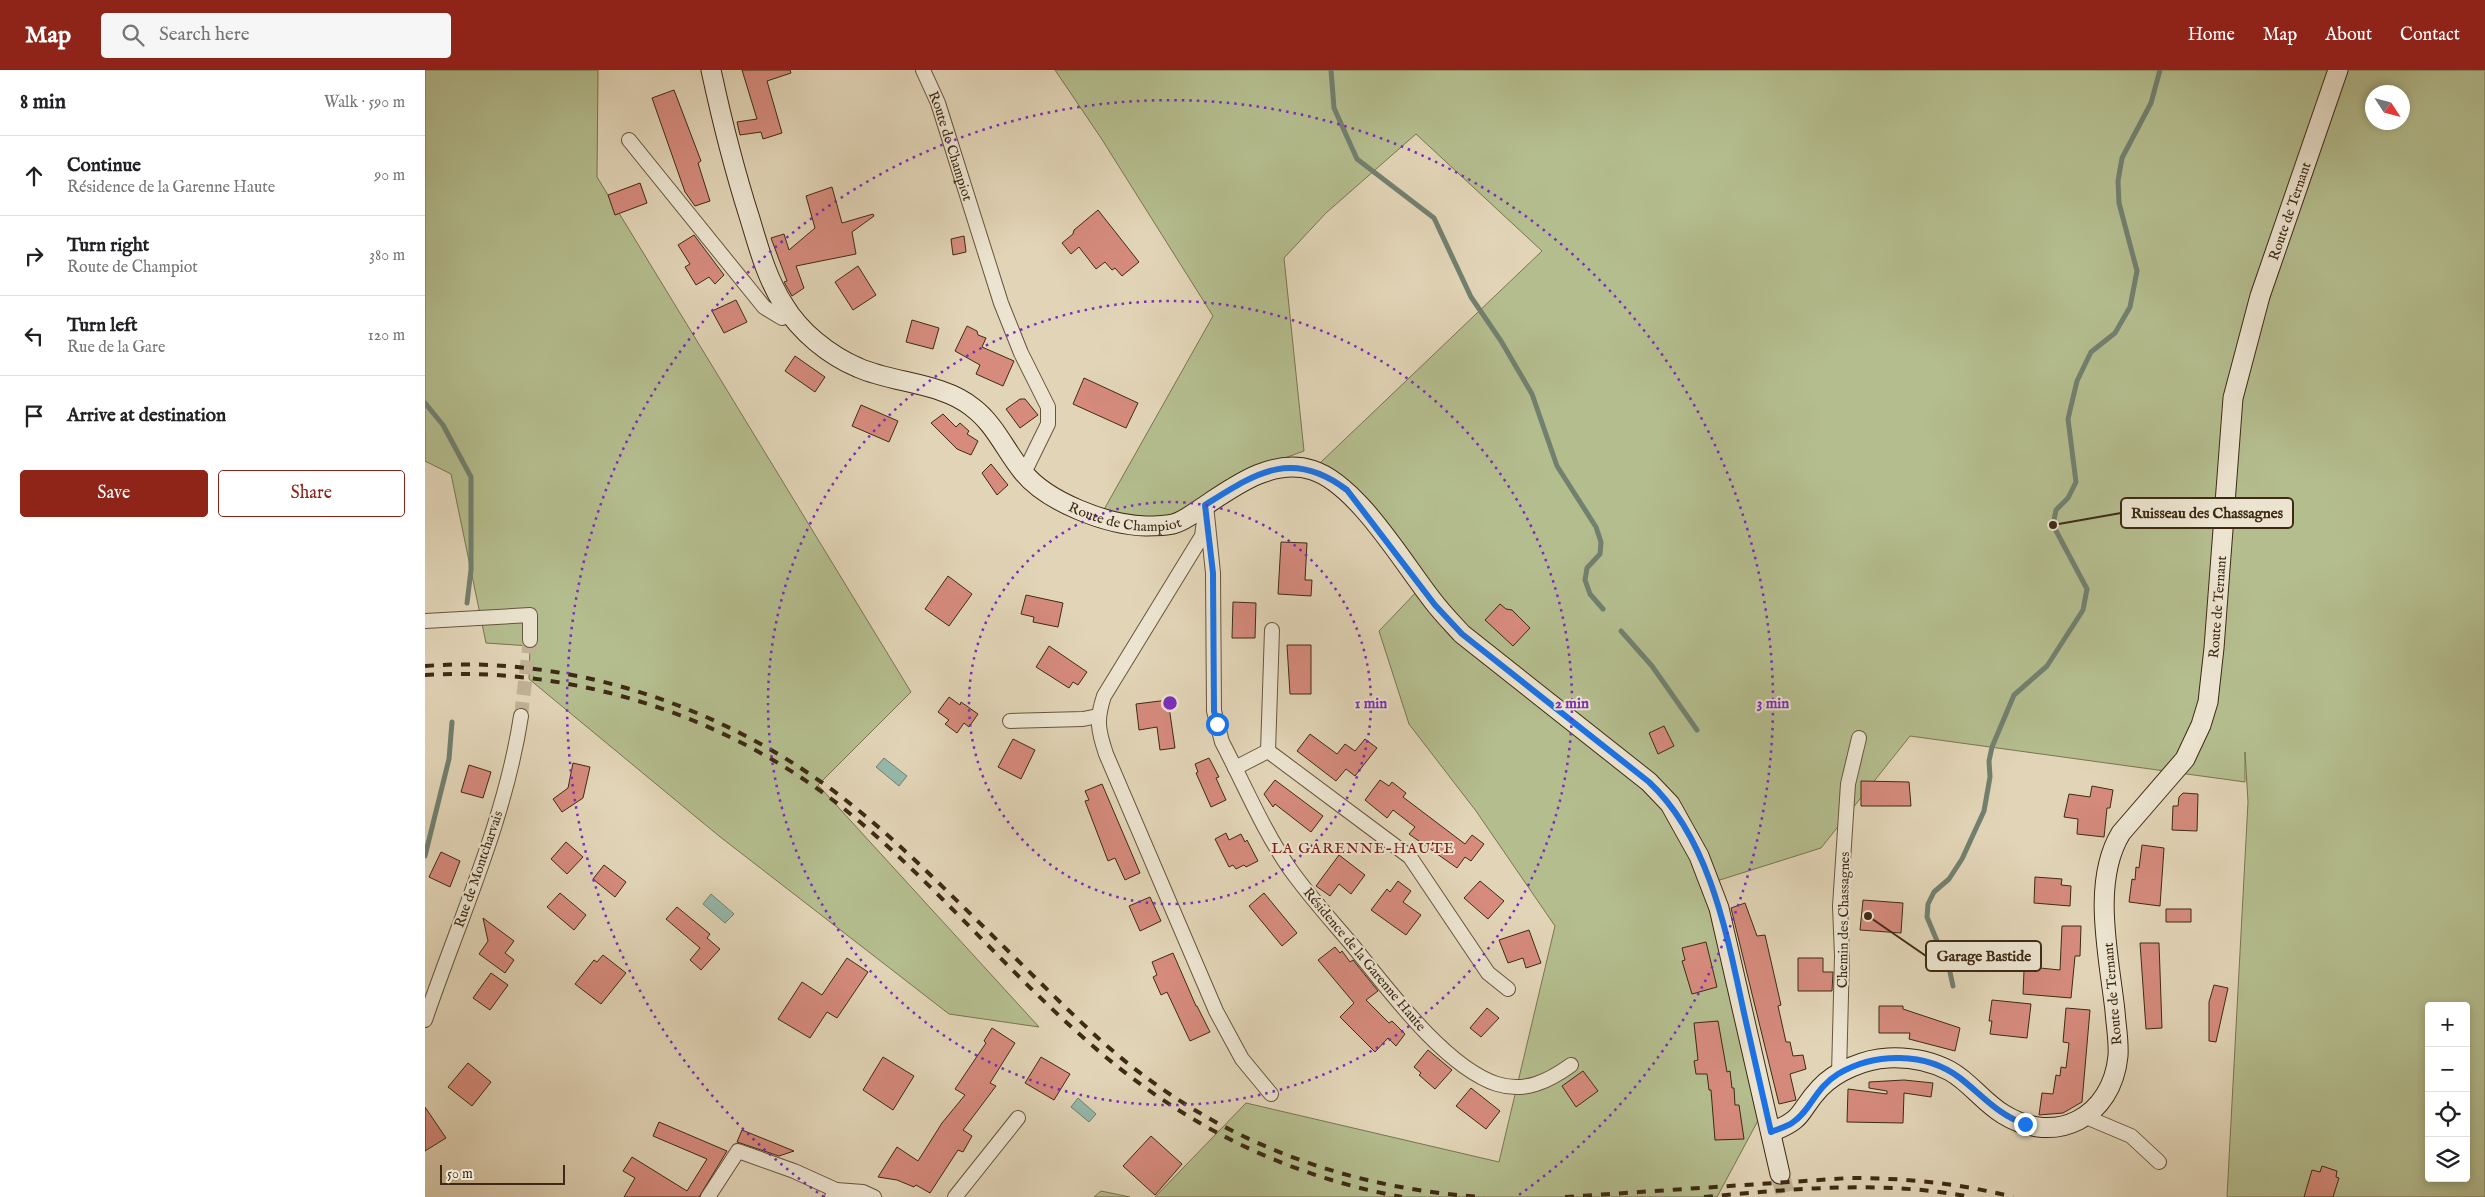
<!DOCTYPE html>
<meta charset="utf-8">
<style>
body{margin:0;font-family:"IM FELL English",serif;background:#f6f6f6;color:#202124}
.controls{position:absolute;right:15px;bottom:15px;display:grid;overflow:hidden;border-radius:5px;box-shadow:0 2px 8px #0003}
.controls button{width:45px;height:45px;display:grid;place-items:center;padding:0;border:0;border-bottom:1px solid #e0e0e0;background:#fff;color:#202124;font:25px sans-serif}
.compass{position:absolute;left:1940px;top:15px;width:45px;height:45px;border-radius:50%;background:#fff;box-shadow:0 2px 8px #0003;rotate:126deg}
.scale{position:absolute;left:15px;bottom:12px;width:125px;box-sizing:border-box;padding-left:5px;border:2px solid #3e2a14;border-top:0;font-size:14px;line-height:18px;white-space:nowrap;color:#3e2a14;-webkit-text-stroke:4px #ece4d0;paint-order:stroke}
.stop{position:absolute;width:15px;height:15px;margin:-11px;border:4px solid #1a73e8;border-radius:50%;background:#fff}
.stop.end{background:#1a73e8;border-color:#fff;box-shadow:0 1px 5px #0008}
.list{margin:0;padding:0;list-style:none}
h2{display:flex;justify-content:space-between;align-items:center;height:65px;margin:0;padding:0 20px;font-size:21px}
h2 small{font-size:16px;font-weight:400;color:#757577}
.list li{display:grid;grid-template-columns:32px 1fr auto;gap:15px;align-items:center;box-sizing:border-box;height:80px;padding:0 20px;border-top:1px solid #e0e0e0}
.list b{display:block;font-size:19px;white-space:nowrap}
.list p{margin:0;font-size:16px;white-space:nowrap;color:#757577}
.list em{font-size:16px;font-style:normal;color:#757577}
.actions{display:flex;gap:10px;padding:15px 20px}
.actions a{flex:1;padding:11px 0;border:1px solid #8f2418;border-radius:5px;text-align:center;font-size:18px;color:#8f2418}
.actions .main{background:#8f2418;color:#fff}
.icon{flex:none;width:28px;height:28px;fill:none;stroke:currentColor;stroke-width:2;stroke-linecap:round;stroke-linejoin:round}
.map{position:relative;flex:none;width:2060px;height:1127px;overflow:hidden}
header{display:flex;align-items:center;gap:30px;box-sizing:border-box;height:70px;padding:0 25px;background:#8f2418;color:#fff}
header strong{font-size:24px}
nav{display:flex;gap:28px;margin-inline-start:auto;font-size:18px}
.search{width:350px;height:45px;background:#f6f6f6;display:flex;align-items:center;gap:12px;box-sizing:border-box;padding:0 18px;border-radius:5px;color:#757577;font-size:19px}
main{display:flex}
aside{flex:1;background:#fff}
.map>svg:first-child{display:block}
.green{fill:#b4bd8e;stroke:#797451;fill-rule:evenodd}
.water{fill:#95b9ac;stroke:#72806f}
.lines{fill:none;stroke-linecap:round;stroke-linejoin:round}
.stream{stroke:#72806f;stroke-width:5}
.building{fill:#d68b7d;stroke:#3e2a14}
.street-tunnel{stroke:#c1b396;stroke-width:14;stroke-dasharray:14 7;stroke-linecap:butt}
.secondary-tunnel{stroke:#c1b396;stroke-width:19;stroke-dasharray:19 9;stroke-linecap:butt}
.street-casing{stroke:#67553d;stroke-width:16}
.secondary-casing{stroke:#3e2a14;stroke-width:21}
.street{stroke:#ece4d0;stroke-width:14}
.secondary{stroke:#ece4d0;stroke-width:19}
.rail{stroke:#3e2a14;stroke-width:4;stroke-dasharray:9 9;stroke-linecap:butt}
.route{stroke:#1a73e8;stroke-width:6}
.ring{fill:none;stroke:#7b2cbf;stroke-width:2.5;stroke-dasharray:2.5 5}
.labels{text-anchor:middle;stroke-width:4;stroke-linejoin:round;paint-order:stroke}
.street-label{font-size:14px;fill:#3e2a14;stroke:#ece4d0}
.neighbourhood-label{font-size:15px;letter-spacing:1px;fill:#7a1f14;stroke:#ece4d0}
.centre{fill:#7b2cbf;stroke:#ece4d0;stroke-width:2.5}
.ring-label{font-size:15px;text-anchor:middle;font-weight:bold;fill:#7b2cbf;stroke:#ece4d0;stroke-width:4;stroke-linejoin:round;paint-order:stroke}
.leader{fill:none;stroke:#3e2a14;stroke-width:2}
.callout-dot{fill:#3e2a14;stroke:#ece4d0;stroke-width:2}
.callout{fill:#ece4d0;stroke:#3e2a14;stroke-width:2}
.callout-label{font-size:15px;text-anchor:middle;font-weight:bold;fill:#3e2a14}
</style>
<header>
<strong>Map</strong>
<div class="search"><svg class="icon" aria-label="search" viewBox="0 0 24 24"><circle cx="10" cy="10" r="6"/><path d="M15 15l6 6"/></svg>Search here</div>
<nav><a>Home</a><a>Map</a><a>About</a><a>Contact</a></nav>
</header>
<main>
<aside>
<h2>8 min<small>Walk · 590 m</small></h2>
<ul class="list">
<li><svg class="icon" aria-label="ahead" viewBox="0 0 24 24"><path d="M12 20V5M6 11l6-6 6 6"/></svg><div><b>Continue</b><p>Résidence de la Garenne Haute</p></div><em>90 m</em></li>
<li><svg class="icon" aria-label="right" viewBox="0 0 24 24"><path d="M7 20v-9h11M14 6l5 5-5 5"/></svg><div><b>Turn right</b><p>Route de Champiot</p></div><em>380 m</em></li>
<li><svg class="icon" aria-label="left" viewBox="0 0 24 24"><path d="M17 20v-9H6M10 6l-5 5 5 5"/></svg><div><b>Turn left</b><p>Rue de la Gare</p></div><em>120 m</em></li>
<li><svg class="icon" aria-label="arrive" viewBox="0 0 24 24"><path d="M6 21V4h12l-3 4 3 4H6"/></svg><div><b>Arrive at destination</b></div></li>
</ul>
<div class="actions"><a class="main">Save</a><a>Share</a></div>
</aside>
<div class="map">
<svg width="2060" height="1127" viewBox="0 0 2060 1127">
<rect width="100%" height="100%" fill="#e2d5b7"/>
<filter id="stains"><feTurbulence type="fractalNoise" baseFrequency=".004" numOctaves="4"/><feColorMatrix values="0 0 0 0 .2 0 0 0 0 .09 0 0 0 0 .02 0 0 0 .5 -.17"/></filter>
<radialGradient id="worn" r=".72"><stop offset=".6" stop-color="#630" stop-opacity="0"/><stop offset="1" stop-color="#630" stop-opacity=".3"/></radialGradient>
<path class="green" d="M0,0H173L172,107L486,622L393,715L614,957L524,944L294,766L104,609L105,576L61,573L26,404L0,391Z
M630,0H2060V1127H1802L1823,732L1820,682V712L1485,666L1396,778L1279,815L1336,1045L1292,1127H730L821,1033L1074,1092L1130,856L1051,741L984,654L954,561L997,516L946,437L895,393L1117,181L991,64L901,143L859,188L879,381L821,402L740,453L677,443L788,246L676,68ZM1948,22H1978V52H1948ZM2004,936H2041V1108H2004Z
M676,1121L705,1127H669Z"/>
<path class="water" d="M459,688L482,706L474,716L451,697Z
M286,824L309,844L300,853L278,834Z
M653,1028L671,1044L664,1052L646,1037Z"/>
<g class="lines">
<path class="stream" d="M906,0L909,38L932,89L1009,148L1046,227L1076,271L1107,324L1132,396L1171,457L1176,472L1175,484L1162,498L1160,510L1165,524L1178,539
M0,333L18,355L46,407V500L42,533
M1196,561L1227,596L1272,660
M0,786L24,689L27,652
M1528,916L1525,902L1502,847L1503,834L1509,822L1524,809L1537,789L1559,741L1565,707L1564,691L1567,677L1589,625L1622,596L1658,540L1662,519L1628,455L1631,440L1643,428L1651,412L1643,349L1652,311L1666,282L1690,263L1705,237L1712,201L1694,133L1693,111L1697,88L1726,33L1735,0"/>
</g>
<path class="building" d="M317,0H365L366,3L342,11L357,63L338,69L336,62L315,65L312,52L332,49Z
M249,20L276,91L273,93L285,131L270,136L260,122L227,28Z
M215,113L222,133L190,145L183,125Z
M407,117L417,153L448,144L449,146L427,162L431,184L371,196L379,218L367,226L359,212L362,211L346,168L359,164L364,180L390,158L381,126Z
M673,140L714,192L697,206L690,198L687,200L680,192L671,199L654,177L646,184L637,173L648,164L649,160Z
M269,165L299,205L290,214L284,207L271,215L260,197L265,194L253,175Z
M539,166L541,182L528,185L526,169Z
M433,196L451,225L428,240L410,212Z
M311,230L322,252L299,263L287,241Z
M487,250L514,258L508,279L481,272Z
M542,256L552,261L553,265L561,268L557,277L589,291L578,316L551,304L555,295L530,281Z
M370,286L400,307L390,322L360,301Z
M659,308L713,333L701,358L648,334Z
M595,329H600L613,345L595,358L581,339Z
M436,335L473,351L464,372L427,356Z
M518,344L531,357L535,353L544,361L542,364L553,371L546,385L532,379L506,353Z
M566,394L583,415L572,425L557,403Z
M856,472L882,473L880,510H887L886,526L853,524Z
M523,506L547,524L524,556L500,539Z
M601,525L638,533L633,557L608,552L609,547L596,544Z
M808,532L831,533L830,568H807Z
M1075,534L1081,539L1087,540L1105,558L1088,576L1060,550Z
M862,575H886V624H865Z
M624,576L662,602L653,615L648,612L644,618L611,597Z
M524,627L535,635L536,632L553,644L544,657L539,653L532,663L520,654L524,650L513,642Z
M743,630L750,678L735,680L732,657L714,660L711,634Z
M1239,656L1249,676L1233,684L1224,663Z
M885,664L912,684L920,674L930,681L940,669L952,678L930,706L921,699L911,711L872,681Z
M588,669L610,680L596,709L573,697Z
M784,688L794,707L791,708L801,730L786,737L771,703L773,702L770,694Z
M148,693L165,697L158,728L137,742L128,729L143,718Z
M44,695L66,702L58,728L36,722Z
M850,710L898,746L886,762L850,734L848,737L839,724Z
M955,710L964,716L967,712L981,723L978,727L1040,774L1047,765L1059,774L1046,791L1040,787L1032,798L984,764L990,757L968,740L962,748L940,730Z
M1436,711L1484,712L1486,736H1436Z
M677,714L715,803L700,810L690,788L683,791L660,731L664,730L660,721Z
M1667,716L1688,720L1685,738H1682L1679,767L1652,764L1653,749L1639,747L1644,724L1665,727Z
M1758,723L1773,724L1772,761L1747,760L1748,736H1753L1754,727Z
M801,763L804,770L816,764L820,772L822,770L833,791L821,797L819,795L811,799L808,795L804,797L790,769Z
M141,772L158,787L142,804L126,789Z
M1717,775L1739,778L1735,836L1704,832L1707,809L1710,810L1711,797L1714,798Z
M16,782L35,791L25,817L4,807Z
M914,785L940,805L926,824L914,814L905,826L891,816Z
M179,795L201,812L190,827L168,809Z
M1610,807L1637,809L1636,815L1646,816L1645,836L1609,833Z
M973,811L986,821L978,832L996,845L981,865L946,840L962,819L965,822Z
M1055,811L1079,831L1063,849L1039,828Z
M135,823L161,845L149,860L122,837Z
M839,823L872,863L857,876L824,836Z
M725,827L736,851L715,861L704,836Z
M1438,830L1478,833L1476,863L1435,860Z
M1320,833L1332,866L1340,865L1356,935L1353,936L1361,972H1365L1368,986L1378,985L1381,999L1365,1004L1371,1030L1354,1034L1306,838Z
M252,837L285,864L282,868L295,879L276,900L265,890L275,878L241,849Z
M1741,839H1766V852H1741Z
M58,848L89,871L80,883L89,890L80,903L54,884L63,871Z
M1637,856H1656L1655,886H1650L1646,928L1598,924L1599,901L1605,897L1635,900Z
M1104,860L1116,893L1101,898L1098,888L1083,893L1074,870Z
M1281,872L1292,917L1267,924L1257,891L1260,890L1257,878Z
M1715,873H1734L1737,958L1721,959Z
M910,877L915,883L917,881L925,892L928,890L953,921L941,930L964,953L967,951L980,964L971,976L963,968L950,982L915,947L929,933L893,890Z
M748,883L771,936H772L785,962L765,971L742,922L736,925L728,907L732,905L727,892Z
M178,885L201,903L176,934L150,914L169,890L172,892Z
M422,888L443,902L412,948L402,942L385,968L353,949L377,912L397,925Z
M1373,888H1398V902H1408L1407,921H1373Z
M66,903L83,915L65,940L48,928Z
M1789,915L1803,918L1791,972L1784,971V932Z
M1567,930L1606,934L1602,968L1565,964L1567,951H1564Z
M1454,936H1478V939L1535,958L1530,981L1484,969L1485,963H1454Z
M1062,938L1074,948L1056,967L1045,958Z
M1641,938L1665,940L1657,1032L1638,1043L1614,1045L1617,1023L1628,1024L1631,1005L1635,1006L1636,997L1641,998L1644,973L1638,972Z
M1293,951L1302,1002L1305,1001L1307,1018H1309L1310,1035H1314L1319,1069L1290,1070L1286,1020H1284L1282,1004H1271L1269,991L1273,990L1269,953Z
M567,958L590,973L565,1013L571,1016L538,1060L547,1066L538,1082L533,1080L505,1123L491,1115L489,1117L472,1110L453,1107L472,1077L493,1091L517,1053L540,1025L530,1019L561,973L559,971Z
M1003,980L1027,1000L1010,1019L994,1005L996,1003L989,997Z
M458,987L489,1006L468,1040L438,1020Z
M616,987L645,1004L629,1030L600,1013Z
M43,993L66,1012L47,1036L23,1017Z
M1158,1001L1173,1021L1151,1037L1137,1016Z
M1479,1010L1508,1013L1506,1027L1479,1023L1478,1053L1422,1052L1423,1019L1462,1024V1021L1444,1018V1012Z
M1046,1018L1075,1041L1061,1059L1031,1036Z
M0,1037L21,1068L0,1081Z
M234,1052L302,1081L274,1127H199L210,1108L198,1101L207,1087L262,1121L282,1089L228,1066Z
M317,1060L369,1081L354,1086L312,1072Z
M726,1066L757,1094L730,1125L698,1096Z
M1897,1096L1912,1101L1911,1107L1914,1108L1908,1127H1879L1887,1100L1895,1102Z"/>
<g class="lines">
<path class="street-tunnel" d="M96,646L105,570"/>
<path class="secondary-tunnel" d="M1355,1104L1361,1127"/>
<defs>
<g id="street">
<path id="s1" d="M498,0L513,33L576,233L596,283L623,337V354L599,403"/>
<path d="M204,70L339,237L357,248L365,244"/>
<path d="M0,551L105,545V570"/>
<path d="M585,651L658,649L673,646"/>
<path d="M843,681L847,560"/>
<path d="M810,698L843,681L985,787L1063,903L1083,919"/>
<path d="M0,950C34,850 80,751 96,646"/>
<path d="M1414,1004L1417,886L1415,836L1423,714L1434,668"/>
<path d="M846,1024L817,989L791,941L681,684C673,660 671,650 679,626L777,466L781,435L788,503L789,641L797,672C819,714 838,760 865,799C884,826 907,851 928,876C962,918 1020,997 1072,1014C1100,1023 1124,1011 1146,995"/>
<path d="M1661,1047L1706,1066L1734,1092"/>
<path d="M283,1127L313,1081L369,1101L411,1120"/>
<path d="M407,1127L411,1120L438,1122L449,1127"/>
<path d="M530,1127L593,1048"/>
</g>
<g id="secondary">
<path id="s2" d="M286,0C297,51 309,99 325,149C334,179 342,209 359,235C375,262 405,286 434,298C468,313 518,313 547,337C570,354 580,380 598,402C622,432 682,455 721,456C730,456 739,456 748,454C760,451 770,442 781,435C811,415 848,388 887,400C932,414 978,493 1008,531C1017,543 1027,553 1037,564L1224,712L1245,734L1274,786L1294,838L1355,1104"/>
<path id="s3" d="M1346,1062C1381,1049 1373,1041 1395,1018C1411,1001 1440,989 1463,988C1485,987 1506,991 1525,1001C1545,1012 1558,1032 1578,1044C1631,1077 1687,1047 1693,986C1694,971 1691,956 1690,941C1684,886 1666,812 1696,763L1760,689L1776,655L1783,632L1789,578L1808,328L1835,226L1913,0"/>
</g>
</defs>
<use href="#street" class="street-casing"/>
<use href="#secondary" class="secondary-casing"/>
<use href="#street" class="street"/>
<use href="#secondary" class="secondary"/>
<path class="rail" d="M0,596C140,585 286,633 399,714C433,738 463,765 493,793C541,839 587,885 634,931C662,958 690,985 722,1008C820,1081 937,1120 1059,1127
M0,605C146,596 297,644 413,734C514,814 593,917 693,997C777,1064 872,1108 977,1127
M1140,1127L1424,1108C1480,1108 1534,1113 1588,1127
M1279,1127C1367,1119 1458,1110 1546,1127"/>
</g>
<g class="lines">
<path class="route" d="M792,654L789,641L788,503L780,435C831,403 867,378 922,420L1010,535L1037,564L1224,712C1285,769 1302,865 1319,943C1328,983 1337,1022 1346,1062C1353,1059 1361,1057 1367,1053C1385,1042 1390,1018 1413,1004C1450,982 1501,982 1535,1008C1557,1025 1573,1045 1600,1054"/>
</g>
<g class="ring">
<circle cx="745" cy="633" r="201"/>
<circle cx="745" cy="633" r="402"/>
<path d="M399 1127A603 603 0 1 1 1091 1127"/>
</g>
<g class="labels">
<g class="street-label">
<text dy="5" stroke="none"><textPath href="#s1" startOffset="81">Route de Champiot</textPath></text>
<text dy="5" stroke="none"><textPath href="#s3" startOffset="1320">Route de Ternant</textPath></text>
<text dy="5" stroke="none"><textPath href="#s2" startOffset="665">Route de Champiot</textPath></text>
<text dy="5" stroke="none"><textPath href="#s3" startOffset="915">Route de Ternant</textPath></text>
<text transform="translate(53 799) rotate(-71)" y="5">Rue de Montcharvais</text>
<text transform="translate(1418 850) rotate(-89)" y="5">Chemin des Chassagnes</text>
<text transform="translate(940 889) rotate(50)" y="5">Résidence de la Garenne Haute</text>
<text transform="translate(1687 924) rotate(-95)" y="5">Route de Ternant</text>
</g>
<g class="neighbourhood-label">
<text x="938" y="783">LA GARENNE-HAUTE</text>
</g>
</g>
<circle cx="745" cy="633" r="8" class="centre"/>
<g class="ring-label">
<text x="946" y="638">1 min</text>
<text x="1147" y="638">2 min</text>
<text x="1348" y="638">3 min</text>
</g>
<path class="leader" d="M1628 455L1696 443M1443 846L1501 886"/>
<g class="callout-dot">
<circle cx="1628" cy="455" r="5"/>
<circle cx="1443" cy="846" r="5"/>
</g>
<g class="callout">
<rect x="1696" y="428" width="172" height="30" rx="5"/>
<rect x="1501" y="871" width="115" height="30" rx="5"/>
</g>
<g class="callout-label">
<text x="1782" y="448">Ruisseau des Chassagnes</text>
<text x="1559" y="891">Garage Bastide</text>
</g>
<rect width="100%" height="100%" filter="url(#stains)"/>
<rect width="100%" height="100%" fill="url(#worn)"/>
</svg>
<div class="controls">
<button>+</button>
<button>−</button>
<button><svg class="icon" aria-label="locate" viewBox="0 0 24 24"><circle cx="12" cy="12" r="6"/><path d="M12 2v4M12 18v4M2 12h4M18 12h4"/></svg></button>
<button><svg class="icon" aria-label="layers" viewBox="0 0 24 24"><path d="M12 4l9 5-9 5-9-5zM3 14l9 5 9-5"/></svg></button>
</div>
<svg class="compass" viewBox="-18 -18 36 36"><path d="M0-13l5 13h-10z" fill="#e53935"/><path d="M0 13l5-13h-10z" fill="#757577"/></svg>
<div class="scale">50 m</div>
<div class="stop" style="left:792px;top:654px"></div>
<div class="stop end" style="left:1600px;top:1054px"></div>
</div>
</main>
